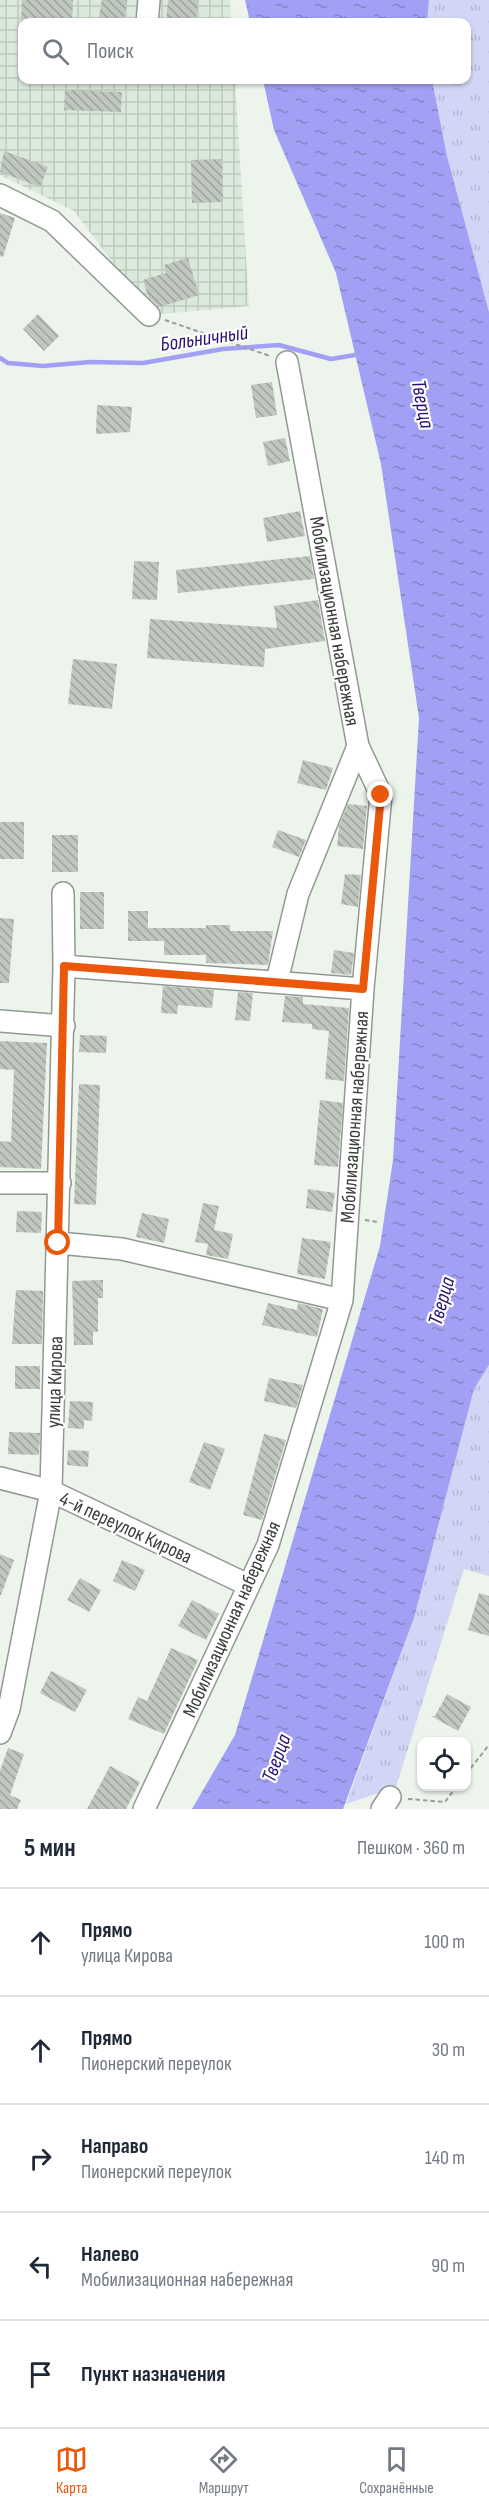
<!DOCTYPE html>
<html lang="ru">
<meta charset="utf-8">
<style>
body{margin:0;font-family:"Sofia Sans Condensed",sans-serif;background:#f2f2f3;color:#1f2937}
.controls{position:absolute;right:18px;bottom:18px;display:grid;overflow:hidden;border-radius:12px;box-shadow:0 2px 4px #0004}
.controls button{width:54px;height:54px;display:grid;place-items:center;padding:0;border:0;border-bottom:2px solid #e0e1e3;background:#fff;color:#1f2937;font:30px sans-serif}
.stop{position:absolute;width:18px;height:18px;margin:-14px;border:4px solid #ea580c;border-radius:50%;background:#fff}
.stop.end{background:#ea580c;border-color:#fff;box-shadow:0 2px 6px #0008}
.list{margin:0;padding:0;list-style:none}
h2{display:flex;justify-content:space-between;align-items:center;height:78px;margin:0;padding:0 24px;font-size:26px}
h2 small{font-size:20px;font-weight:400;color:#747a83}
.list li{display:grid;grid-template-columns:39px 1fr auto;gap:18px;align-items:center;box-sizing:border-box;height:108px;padding:0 24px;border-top:2px solid #e0e1e3}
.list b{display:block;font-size:22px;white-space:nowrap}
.list p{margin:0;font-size:20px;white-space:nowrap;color:#747a83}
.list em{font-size:20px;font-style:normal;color:#747a83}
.icon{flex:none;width:33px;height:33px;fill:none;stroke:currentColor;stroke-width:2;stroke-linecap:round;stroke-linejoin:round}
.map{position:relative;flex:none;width:489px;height:1809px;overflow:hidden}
.search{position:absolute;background:#fff;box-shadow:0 2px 4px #0004;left:18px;right:18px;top:18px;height:66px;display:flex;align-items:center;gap:15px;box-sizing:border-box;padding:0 21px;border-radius:12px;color:#747a83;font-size:22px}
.sheet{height:618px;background:#fff}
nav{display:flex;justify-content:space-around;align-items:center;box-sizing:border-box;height:84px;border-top:2px solid #e0e1e3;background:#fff;font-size:16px;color:#747a83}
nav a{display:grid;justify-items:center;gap:3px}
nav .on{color:#ea580c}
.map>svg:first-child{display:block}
.industrial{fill:url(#industrial-grid)}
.grass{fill:url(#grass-tufts)}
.water{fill:url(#water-ripples)}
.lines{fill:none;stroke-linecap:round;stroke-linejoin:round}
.stream{stroke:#a2a0f4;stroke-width:4.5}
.building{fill:url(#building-back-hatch)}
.minor-casing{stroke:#929992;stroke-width:24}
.path{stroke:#989e98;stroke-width:2;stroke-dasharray:4.5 3;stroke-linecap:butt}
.minor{stroke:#fff;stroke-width:21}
.route{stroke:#ea580c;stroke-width:8}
.labels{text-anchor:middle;stroke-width:4.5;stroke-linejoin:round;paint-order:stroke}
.street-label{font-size:20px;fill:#3b3e3b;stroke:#fff}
.water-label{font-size:21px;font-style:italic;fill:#2b1374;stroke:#fff}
</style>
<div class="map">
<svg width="489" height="1809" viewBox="0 0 489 1809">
<defs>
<pattern id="industrial-grid" width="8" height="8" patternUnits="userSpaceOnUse" patternTransform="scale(1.5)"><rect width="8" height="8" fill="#dbe9db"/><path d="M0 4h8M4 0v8" fill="none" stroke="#bdc9bd"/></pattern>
<pattern id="grass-tufts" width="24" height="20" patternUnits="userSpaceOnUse" patternTransform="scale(1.5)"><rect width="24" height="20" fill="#d3d5f7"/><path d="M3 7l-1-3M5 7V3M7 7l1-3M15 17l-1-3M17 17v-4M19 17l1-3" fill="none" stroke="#b6b8d5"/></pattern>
<pattern id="water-ripples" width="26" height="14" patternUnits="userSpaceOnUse" patternTransform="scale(1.5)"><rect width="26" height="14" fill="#a2a0f4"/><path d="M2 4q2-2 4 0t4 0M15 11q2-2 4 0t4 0" fill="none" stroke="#8584c7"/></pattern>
<pattern id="building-back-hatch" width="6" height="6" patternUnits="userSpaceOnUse" patternTransform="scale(1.5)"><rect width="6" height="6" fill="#bfc7bf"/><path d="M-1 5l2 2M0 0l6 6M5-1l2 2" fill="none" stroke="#9ca39c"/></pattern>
</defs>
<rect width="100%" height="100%" fill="#ecf4ec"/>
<path class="industrial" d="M0,0H230L231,22H22V80H235L249,306L152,315L74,211L0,175Z"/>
<path class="grass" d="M429,0H489V312L447,156L432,80H466V22H427Z
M489,1365V1576L464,1569L396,1787L346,1804L414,1618L474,1389Z"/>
<path class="water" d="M245,0H429L427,22H250Z
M263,80H432L447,156L489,312V1365L474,1389L414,1618L343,1809H192L235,1735L380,1246L393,1160L419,718L381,464L336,273L274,130Z"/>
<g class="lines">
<path class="stream" d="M0,358L8,363L43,366L90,362L143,363L223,349L279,345L331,359L361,354"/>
</g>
<path class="building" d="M22,0H73L72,22H21Z
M102,0H127L124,22H98Z
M168,0H198L196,22H166Z
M65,90L122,92L121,112L64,110Z
M4,151L48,167L40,187L0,172Z
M222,159L223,202L192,203L191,160Z
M0,213L15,218L3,257L0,256Z
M188,258L199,295L159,307L148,296L143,280L166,273L164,265Z
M38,314L59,336L44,351L23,329Z
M272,382L277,415L256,418L251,385Z
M97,405L132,407L130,432L96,434Z
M285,438L290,461L268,466L263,442Z
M300,511L305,536L267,542L263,518Z
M310,556L314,579L178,593L176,570Z
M134,561L159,562L157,600L132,599Z
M318,600L325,641L265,649L264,667L147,658L150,619L277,628L274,606Z
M73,659L117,664L112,709L68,704Z
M303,760L333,768L326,790L297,783Z
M348,804L367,806L363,849L337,846L339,826Z
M0,822H24V859H0Z
M278,830L306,840L299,857L272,847Z
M52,835H78V872H52Z
M345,874L361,875L358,907L341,904Z
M80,892H104V929H80Z
M128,911H148V928H206V925H230V931H273L268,965L206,963V955H164V941H128Z
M0,918L14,919L9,983H0Z
M334,950L354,953L351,975L331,973Z
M163,986L214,990L212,1008L178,1005L177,1014L161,1013Z
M238,992L253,993L250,1021L235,1020Z
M285,996L303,997V1004L349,1008L344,1081L325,1079L329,1031L312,1029V1024L282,1022Z
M80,1035L107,1036L106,1053L79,1052Z
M0,1041L47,1043L41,1169L0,1167V1141L11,1142L14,1070L0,1069Z
M79,1084L100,1085L96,1205L74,1204Z
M320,1100L343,1103L338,1167L314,1165Z
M308,1189L335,1193L332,1212L306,1208Z
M203,1203L219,1206L214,1230L233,1234L228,1259L206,1255L208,1244L195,1242Z
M17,1211L42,1212L41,1233L16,1232Z
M142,1213L169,1219L164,1243L136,1237Z
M302,1238L331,1242L325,1279L297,1274Z
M103,1280V1298H98V1332H93V1345H74L72,1281Z
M16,1290L43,1291L42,1344H12Z
M268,1303L297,1310L298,1303L323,1309L317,1337L262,1325Z
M15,1366H40V1389H15Z
M269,1378L303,1385L296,1408L264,1401Z
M70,1401L93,1402L92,1421L84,1420V1429L68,1428Z
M9,1432L40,1433L39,1455L8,1454Z
M264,1434L286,1440L262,1520L243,1515Z
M204,1442L225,1449L210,1490L189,1482Z
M68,1450L89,1451L88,1467L67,1465Z
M0,1554L14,1560L1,1595H0Z
M122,1560L145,1570L135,1591L113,1581Z
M80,1578L101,1590L89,1612L67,1600Z
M479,1593L489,1596V1636L468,1630Z
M192,1600L219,1614L206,1640L178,1626Z
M171,1648L198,1660L164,1734L128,1719L138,1697L147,1701Z
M51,1671L87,1690L75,1712L40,1693Z
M447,1694L471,1707L458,1731L431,1716H435Z
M8,1748L24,1754L10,1795L21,1800L17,1809H0V1771Z
M110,1766L140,1782L126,1809H87Z"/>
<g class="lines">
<defs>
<path id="minor" d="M147,22L149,0
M0,195L52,221L149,315
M63,893L64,966
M277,981L298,894L358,746
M0,1021L64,1026
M0,1183H60
M59,1243L122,1249L342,1300
M0,1478L51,1491L248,1585
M0,1733L9,1709L51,1491L64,966L363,989
M144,1809L268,1545L342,1300L363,989L381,795L358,746L287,362
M382,1809L390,1797"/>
</defs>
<use href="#minor" class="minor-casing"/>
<path class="path" d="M165,320L270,356
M365,1220L378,1222
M466,1774L489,1745
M408,1799L445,1802L457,1786"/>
<use href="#minor" class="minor"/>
</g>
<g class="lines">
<path class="route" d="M58,1243L64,966L363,989L381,795"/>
</g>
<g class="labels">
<g class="street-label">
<text transform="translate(335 621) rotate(80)" y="7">Мобилизационная набережная</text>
<text transform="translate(354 1117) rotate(-86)" y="7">Мобилизационная набережная</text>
<text transform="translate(54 1382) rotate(-88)" y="7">улица Кирова</text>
<text transform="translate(126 1527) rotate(25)" y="7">4-й переулок Кирова</text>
<text transform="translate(231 1619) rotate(-66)" y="7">Мобилизационная набережная</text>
</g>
<g class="water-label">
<text transform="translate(204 338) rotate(-8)" y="7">Больничный</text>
<text transform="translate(423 404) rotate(79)" y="7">Тверца</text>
<text transform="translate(441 1301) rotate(-74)" y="7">Тверца</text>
<text transform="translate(276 1758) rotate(-70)" y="7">Тверца</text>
</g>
</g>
</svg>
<div class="controls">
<button><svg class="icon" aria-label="locate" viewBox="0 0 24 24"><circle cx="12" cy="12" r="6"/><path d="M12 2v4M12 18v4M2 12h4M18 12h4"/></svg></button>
</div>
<div class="stop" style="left:58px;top:1243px"></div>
<div class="stop end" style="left:381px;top:795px"></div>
<div class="search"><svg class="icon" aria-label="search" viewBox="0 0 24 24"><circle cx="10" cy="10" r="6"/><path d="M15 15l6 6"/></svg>Поиск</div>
</div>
<section class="sheet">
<h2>5 мин<small>Пешком · 360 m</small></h2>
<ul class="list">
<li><svg class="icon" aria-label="ahead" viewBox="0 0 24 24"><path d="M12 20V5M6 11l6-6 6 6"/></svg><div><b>Прямо</b><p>улица Кирова</p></div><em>100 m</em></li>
<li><svg class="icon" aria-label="ahead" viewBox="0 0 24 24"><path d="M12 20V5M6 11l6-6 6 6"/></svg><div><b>Прямо</b><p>Пионерский переулок</p></div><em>30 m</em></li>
<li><svg class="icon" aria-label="right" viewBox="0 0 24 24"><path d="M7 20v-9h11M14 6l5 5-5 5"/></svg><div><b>Направо</b><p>Пионерский переулок</p></div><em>140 m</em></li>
<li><svg class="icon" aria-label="left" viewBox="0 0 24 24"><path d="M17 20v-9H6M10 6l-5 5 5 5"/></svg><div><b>Налево</b><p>Мобилизационная набережная</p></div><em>90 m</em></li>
<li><svg class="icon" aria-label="arrive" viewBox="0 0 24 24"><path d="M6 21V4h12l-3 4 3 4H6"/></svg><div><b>Пункт назначения</b></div></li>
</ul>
</section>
<nav>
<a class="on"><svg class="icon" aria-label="map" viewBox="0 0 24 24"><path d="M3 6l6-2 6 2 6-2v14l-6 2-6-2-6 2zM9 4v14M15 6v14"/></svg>Карта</a>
<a><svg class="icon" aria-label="directions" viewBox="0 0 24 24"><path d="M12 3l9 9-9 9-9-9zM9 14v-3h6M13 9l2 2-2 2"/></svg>Маршрут</a>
<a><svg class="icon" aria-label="saved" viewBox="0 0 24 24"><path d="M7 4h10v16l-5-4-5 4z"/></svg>Сохранённые</a>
</nav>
